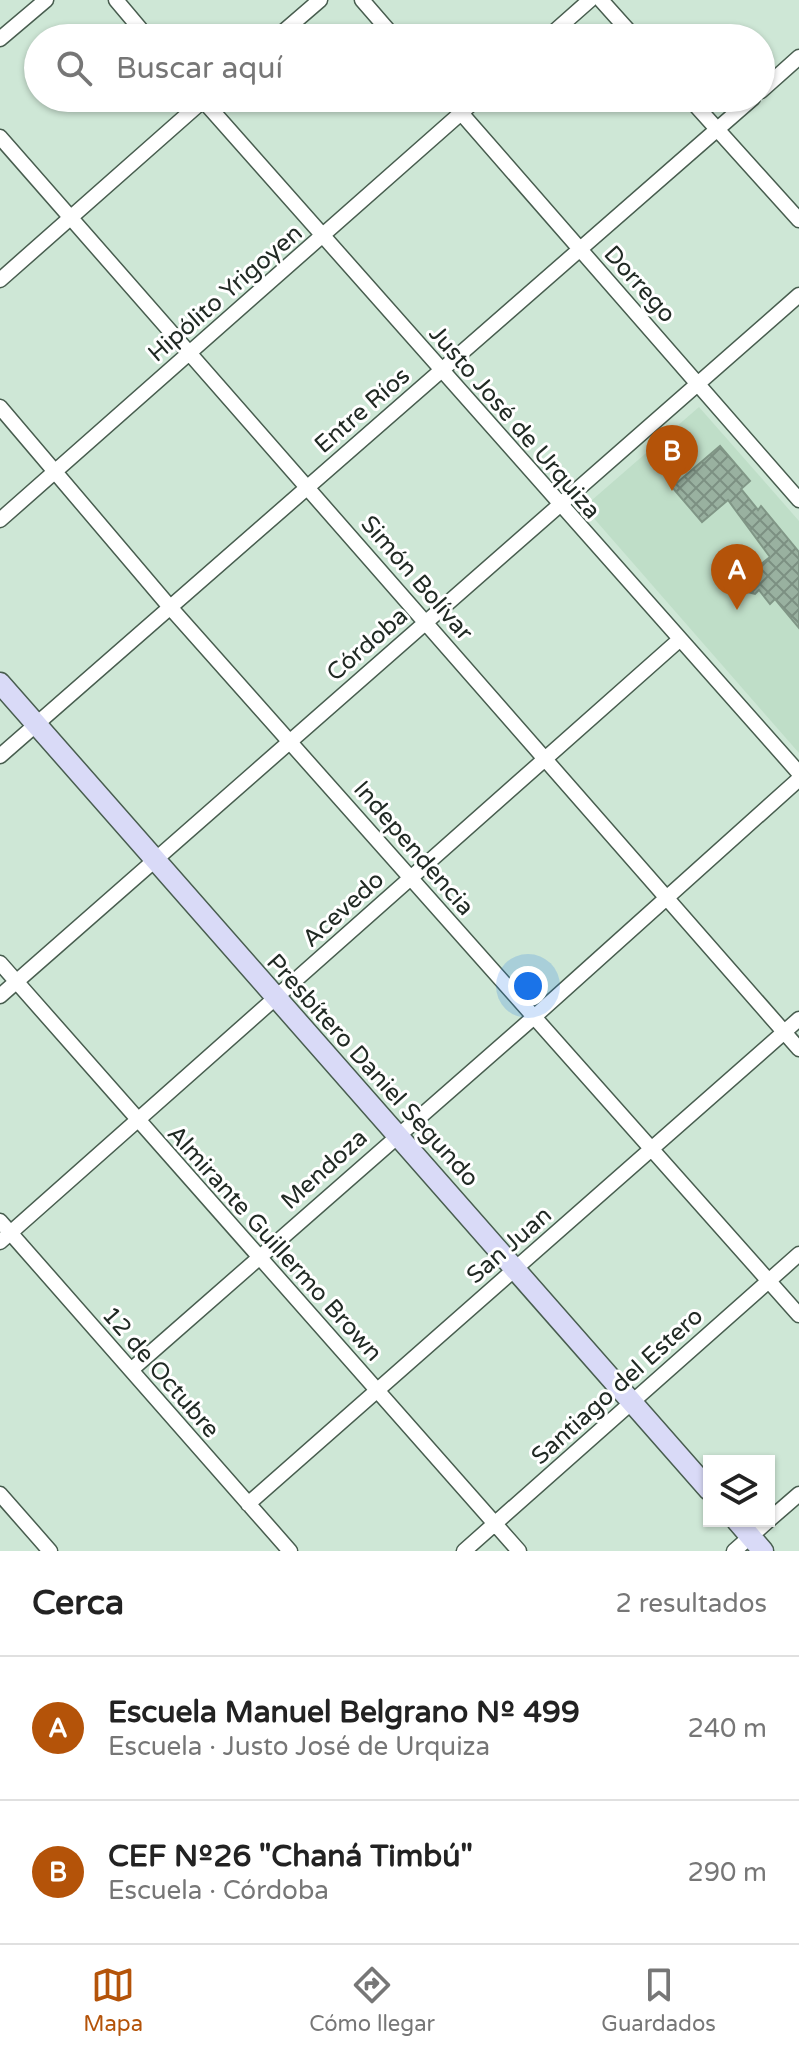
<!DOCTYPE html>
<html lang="es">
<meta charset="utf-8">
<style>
body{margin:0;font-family:"Varela Round",sans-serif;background:#f2f2f2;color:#222}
.controls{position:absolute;right:24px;bottom:24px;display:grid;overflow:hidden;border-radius:0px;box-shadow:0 2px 6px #0004}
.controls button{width:72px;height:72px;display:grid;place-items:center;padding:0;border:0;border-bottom:2px solid #e0e0e0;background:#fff;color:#222;font:40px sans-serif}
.you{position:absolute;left:528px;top:986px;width:28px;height:28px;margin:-20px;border:6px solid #fff;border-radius:50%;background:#1a73e8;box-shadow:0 0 0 12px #1a73e833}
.badge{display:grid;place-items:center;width:52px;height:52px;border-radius:50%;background:#b45309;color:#fff;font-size:26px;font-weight:700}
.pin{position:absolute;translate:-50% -66px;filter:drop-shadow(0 2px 4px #0008)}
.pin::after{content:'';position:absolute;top:42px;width:28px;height:24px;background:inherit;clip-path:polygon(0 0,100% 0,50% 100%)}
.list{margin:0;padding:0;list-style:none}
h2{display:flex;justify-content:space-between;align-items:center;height:104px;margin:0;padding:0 32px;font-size:34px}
h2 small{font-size:26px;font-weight:400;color:#767676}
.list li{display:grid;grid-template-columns:52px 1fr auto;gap:24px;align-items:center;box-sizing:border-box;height:144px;padding:0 32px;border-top:2px solid #e0e0e0}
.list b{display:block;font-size:30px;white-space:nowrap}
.list p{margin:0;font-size:26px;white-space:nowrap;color:#767676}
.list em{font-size:26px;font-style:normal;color:#767676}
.icon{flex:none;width:44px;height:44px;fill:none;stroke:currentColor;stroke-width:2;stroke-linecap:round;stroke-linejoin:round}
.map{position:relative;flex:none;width:799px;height:1551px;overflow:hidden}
.search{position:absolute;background:#fff;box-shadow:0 2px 6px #0004;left:24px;right:24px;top:24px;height:88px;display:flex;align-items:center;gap:20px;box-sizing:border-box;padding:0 28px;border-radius:44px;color:#767676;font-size:30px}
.sheet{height:392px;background:#fff}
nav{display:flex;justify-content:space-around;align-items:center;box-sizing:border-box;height:112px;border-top:2px solid #e0e0e0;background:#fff;font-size:22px;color:#767676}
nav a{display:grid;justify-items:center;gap:4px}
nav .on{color:#b45309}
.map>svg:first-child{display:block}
.built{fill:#bfdec8}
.building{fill:url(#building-cross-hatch);stroke:#809686;stroke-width:2}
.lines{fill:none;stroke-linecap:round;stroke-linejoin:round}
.minor-casing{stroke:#485d4f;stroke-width:17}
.secondary-casing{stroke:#485d4f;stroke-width:23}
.minor{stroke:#fff;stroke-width:14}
.secondary{stroke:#d9daf7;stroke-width:20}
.labels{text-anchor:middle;stroke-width:6;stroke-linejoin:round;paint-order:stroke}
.street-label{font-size:24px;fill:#212a24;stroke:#fff}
</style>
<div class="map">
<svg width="799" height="1551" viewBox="0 0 799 1551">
<defs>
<pattern id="building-cross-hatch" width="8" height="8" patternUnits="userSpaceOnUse" patternTransform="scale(2)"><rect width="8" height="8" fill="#99b1a0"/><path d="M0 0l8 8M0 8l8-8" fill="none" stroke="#7c9082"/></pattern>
</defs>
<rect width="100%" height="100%" fill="#cee7d6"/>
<path class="built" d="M699,407L799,521V753L584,507Z"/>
<path class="building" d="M720,446L750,481L741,489L758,510L761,506L799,552V628L775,599L770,604L759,590L755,594L747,592L745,584L751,580L739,566L747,559L755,569L770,557L728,500L702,522L672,487Z"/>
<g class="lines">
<defs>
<path id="minor" d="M116,0L148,38
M362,0L395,38
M601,0L635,38
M276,38L320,0
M547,38L590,0
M0,39L46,0
M761,91L799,57
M201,98L799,773
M448,98L799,500
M689,98L799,220
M0,137L799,1049
M0,280L206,98
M0,407L169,606L799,1315
M0,520L478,98
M0,756L753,98
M0,963L519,1551
M0,996L799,295
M0,1221L290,1551
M0,1242L678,641
M131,1370L534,1017L799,779
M0,1494L50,1551
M248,1504L799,1019
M769,1520L799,1494
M464,1551L799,1254
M734,1551L768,1521"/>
<path id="secondary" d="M0,683L709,1490
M737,1521L763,1551"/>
</defs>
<use href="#minor" class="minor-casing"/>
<use href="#secondary" class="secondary-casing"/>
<use href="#minor" class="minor"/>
<use href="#secondary" class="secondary"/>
</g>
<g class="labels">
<g class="street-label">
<text transform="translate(640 284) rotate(48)" y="8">Dorrego</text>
<text transform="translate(225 293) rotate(-41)" y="8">Hipólito Yrigoyen</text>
<text transform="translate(362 410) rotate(-41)" y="8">Entre Ríos</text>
<text transform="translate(515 422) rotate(49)" y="8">Justo José de Urquiza</text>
<text transform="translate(417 578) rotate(49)" y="8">Simón Bolívar</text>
<text transform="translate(367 644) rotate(-41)" y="8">Córdoba</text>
<text transform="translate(414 848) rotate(49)" y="8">Independencia</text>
<text transform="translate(343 909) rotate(-42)" y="8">Acevedo</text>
<text transform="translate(373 1070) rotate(48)" y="8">Presbítero Daniel Segundo</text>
<text transform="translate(324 1169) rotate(-42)" y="8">Mendoza</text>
<text transform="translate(275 1243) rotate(48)" y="8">Almirante Guillermo Brown</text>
<text transform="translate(509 1245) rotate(-41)" y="8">San Juan</text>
<text transform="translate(161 1372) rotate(49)" y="8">12 de Octubre</text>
<text transform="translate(617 1386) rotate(-42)" y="8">Santiago del Estero</text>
</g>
</g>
</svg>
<div class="controls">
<button><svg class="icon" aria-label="layers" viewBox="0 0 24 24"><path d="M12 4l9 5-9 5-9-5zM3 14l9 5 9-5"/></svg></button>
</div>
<div class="you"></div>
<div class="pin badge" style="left:737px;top:610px">A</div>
<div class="pin badge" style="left:672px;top:491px">B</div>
<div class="search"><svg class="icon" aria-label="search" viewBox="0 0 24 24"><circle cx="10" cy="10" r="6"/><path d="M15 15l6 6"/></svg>Buscar aquí</div>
</div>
<section class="sheet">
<h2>Cerca<small>2 resultados</small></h2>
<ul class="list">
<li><span class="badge">A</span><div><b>Escuela Manuel Belgrano Nº 499</b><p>Escuela · Justo José de Urquiza</p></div><em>240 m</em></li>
<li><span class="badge">B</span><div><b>CEF Nº26 &quot;Chaná Timbú&quot;</b><p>Escuela · Córdoba</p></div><em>290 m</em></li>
</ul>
</section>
<nav>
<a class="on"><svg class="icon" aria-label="map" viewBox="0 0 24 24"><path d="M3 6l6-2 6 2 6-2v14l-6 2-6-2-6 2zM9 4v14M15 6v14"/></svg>Mapa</a>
<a><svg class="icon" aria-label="directions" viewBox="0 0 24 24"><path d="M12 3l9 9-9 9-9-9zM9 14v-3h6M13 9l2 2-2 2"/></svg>Cómo llegar</a>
<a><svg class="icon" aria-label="saved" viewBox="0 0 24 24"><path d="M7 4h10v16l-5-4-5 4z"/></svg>Guardados</a>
</nav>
